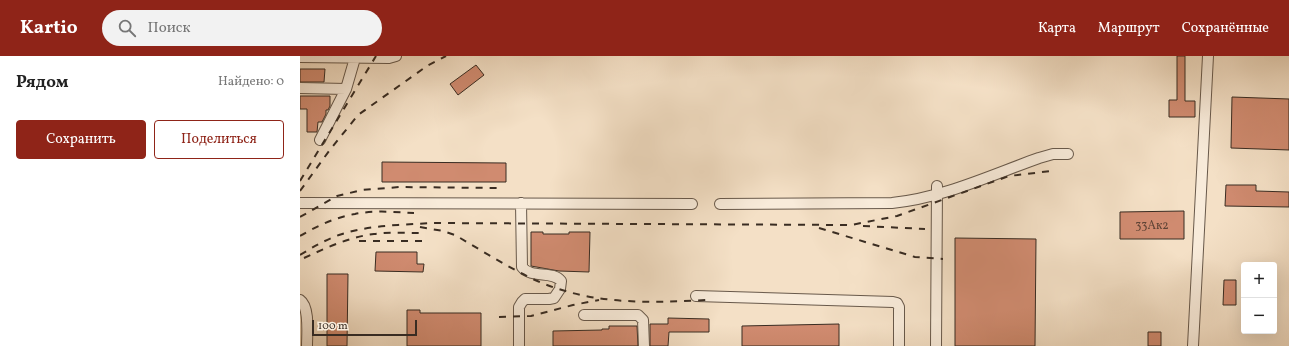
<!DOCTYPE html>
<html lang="ru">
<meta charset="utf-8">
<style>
body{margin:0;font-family:Vollkorn,serif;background:#f2f2f2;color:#222}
.controls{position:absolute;right:12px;bottom:12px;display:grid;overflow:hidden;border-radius:4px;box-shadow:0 4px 16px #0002}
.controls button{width:36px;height:36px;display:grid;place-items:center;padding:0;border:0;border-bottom:1px solid #e0e0e0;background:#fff;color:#222;font:20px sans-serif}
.scale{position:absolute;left:12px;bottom:10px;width:105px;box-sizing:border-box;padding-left:4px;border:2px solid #392c22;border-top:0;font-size:11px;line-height:14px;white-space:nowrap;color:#392c22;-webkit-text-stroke:3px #f8ebda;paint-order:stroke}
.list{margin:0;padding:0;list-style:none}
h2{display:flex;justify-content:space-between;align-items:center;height:52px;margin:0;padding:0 16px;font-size:17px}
h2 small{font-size:13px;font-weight:400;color:#767676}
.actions{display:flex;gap:8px;padding:12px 16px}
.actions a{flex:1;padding:9px 0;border:1px solid #8f2418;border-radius:4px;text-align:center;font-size:14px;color:#8f2418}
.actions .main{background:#8f2418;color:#fff}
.icon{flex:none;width:22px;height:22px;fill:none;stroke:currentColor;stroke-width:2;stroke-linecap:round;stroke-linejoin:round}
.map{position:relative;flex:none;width:989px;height:290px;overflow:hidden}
header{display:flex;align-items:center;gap:24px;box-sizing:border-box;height:56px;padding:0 20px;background:#8f2418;color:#fff}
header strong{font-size:19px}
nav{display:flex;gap:22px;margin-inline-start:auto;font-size:14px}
.search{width:280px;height:36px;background:#f2f2f2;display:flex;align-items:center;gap:10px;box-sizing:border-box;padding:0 14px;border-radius:22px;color:#767676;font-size:15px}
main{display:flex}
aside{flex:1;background:#fff}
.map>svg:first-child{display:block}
.building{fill:#d08b70;stroke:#392c22}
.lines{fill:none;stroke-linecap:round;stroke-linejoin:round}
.minor-casing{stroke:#68594b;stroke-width:12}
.minor{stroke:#f8ebda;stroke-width:10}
.rail{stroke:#392c22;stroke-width:2;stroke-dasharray:7 7;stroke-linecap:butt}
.labels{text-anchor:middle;stroke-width:3;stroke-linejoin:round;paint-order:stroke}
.number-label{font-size:12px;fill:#5f4436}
</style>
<header>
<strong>Kartio</strong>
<div class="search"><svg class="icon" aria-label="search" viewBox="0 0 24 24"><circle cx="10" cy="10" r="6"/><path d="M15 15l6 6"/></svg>Поиск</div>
<nav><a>Карта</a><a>Маршрут</a><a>Сохранённые</a></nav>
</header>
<main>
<aside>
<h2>Рядом<small>Найдено: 0</small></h2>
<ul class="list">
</ul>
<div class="actions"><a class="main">Сохранить</a><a>Поделиться</a></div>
</aside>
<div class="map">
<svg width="989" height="290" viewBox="0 0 989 290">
<rect width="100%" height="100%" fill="#f4e0c6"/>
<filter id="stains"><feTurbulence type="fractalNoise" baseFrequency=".005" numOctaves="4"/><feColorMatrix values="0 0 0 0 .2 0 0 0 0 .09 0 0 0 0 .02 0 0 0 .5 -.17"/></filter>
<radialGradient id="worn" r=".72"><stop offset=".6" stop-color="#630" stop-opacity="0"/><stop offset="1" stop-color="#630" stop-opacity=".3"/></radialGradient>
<path class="building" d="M877,0H885V45H895V61H869V44H877Z
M176,9L184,19L158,39L150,28Z
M0,13H25L24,26H0Z
M0,40H30V50L28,54H26V58L22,66H18L17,76H7V53H0Z
M932,41L989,43V94L931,92Z
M82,106L206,107V126H82Z
M926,129H956V135L989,136V151L925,150Z
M884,155V183H820V156Z
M231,176H243V178H269V176H290L289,216L259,215L231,210Z
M655,182L736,183L735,290H655Z
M76,196H117V208H124L123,216L75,215Z
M27,218H48L47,290H27Z
M924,224H936V249H923Z
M107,254H120V257H181V290H107Z
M368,262L409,263V276H369L368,290H350V268H368Z
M539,268V290H442V270Z
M309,270H337L338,290H253V275L302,274V273H309Z
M848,276H861V290H848Z"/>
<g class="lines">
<defs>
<path id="minor" d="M0,1L89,2L96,0
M0,32L46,33L55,2
M20,84L46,33
M0,147L392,148
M420,148L592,147C643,142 691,119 739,102L753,98H768
M396,240L593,246L597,247L599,251V290
M0,244C10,251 7,278 7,290
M284,259H338L343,264L344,290
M219,290V251L222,246L225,243H249L254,242L260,233L261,225C253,214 231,223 222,211L221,147
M636,290L637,130
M893,290L908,0"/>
</defs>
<use href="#minor" class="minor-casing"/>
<use href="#minor" class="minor"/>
<path class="rail" d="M0,125L76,0
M0,135L29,95L58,59L127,10L146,0
M0,161L37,140L62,134L100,131L197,132
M563,170L625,173
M120,171L143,175L155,179C181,194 207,211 235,224C291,249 346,247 406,244
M519,172L615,201L643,203
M0,180C17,170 36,161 55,158C74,154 95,156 114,157
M59,185H122
M0,199C13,191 25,184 39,179C68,169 101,169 132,167L551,169L597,160L709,120L751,115
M4,202C26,192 49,181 74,178C89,176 105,177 120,177
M199,261L231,260L273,249L299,244"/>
</g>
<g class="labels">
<g class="number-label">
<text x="852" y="173">33Ак2</text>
</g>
</g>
<rect width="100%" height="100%" filter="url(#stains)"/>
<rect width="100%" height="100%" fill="url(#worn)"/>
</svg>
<div class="controls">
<button>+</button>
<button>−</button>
</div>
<div class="scale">100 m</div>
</div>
</main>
